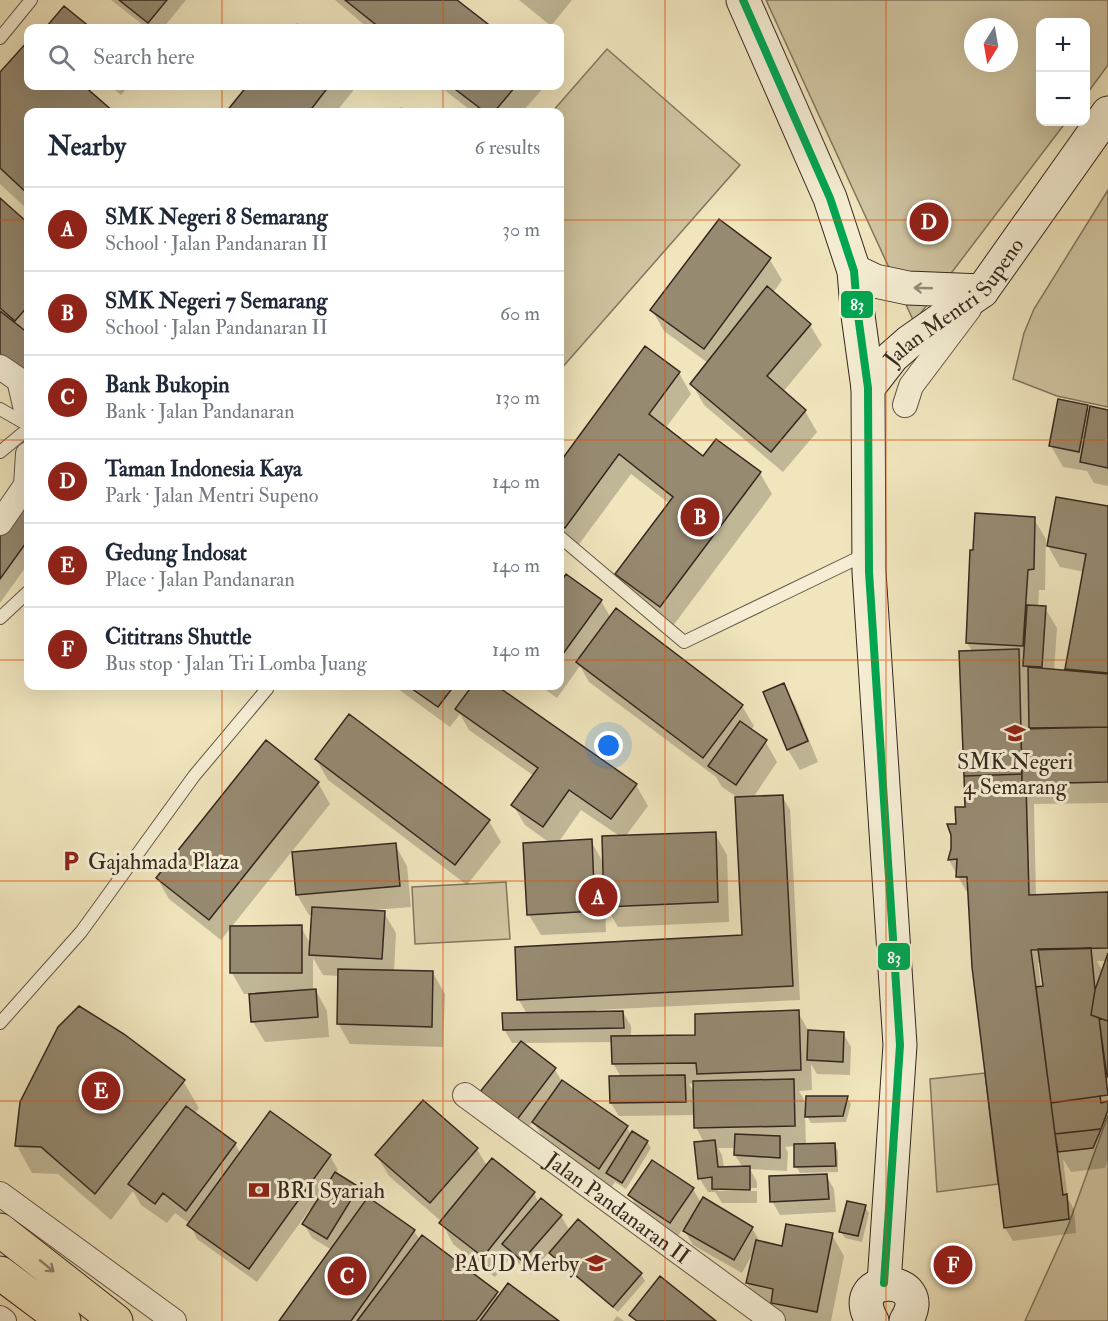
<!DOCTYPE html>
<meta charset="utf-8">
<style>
body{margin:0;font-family:"IM FELL Double Pica",serif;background:#f6f6f7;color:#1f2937}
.controls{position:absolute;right:18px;top:18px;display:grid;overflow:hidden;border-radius:12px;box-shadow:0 6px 24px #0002}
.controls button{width:54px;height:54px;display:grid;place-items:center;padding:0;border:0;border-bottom:2px solid #e0e1e3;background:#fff;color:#1f2937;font:30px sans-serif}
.compass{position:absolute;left:964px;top:18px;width:54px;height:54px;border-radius:50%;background:#fff;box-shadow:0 6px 24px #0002;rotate:191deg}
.you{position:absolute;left:609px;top:746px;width:21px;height:21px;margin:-15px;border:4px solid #fff;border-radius:50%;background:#1a73e8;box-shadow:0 0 0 9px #1a73e833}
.badge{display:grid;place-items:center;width:39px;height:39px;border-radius:50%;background:#8f2418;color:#fff;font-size:20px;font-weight:700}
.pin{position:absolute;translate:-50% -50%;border:3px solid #fff;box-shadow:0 2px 6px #0006}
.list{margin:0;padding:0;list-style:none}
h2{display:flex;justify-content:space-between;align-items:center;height:78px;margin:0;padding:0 24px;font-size:26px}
h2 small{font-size:20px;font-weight:400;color:#747a83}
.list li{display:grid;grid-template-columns:39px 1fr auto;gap:18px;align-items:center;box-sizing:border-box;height:84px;padding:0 24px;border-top:2px solid #e0e1e3}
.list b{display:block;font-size:22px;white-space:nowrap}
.list p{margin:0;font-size:20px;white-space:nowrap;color:#747a83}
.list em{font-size:20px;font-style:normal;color:#747a83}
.icon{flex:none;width:33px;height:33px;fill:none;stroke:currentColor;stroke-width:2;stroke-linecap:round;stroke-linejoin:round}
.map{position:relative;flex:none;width:1108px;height:1321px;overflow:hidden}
.search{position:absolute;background:#fff;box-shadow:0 6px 24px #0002;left:24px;top:24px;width:540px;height:66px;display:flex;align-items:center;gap:15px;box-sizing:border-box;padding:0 21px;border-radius:12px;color:#747a83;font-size:22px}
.panel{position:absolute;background:#fff;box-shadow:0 6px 24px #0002;left:24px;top:108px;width:540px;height:582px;border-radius:12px}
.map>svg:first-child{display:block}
.green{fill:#d0c5a2;stroke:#827660;stroke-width:1.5;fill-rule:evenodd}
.shadow{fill:#0003;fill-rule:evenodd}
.building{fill:#968a71;stroke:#35271f;stroke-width:1.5}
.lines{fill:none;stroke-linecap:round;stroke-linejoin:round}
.lane-casing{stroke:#645646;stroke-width:14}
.street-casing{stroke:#645646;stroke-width:26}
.secondary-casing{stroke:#35271f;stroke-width:35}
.primary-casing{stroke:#35271f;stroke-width:35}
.lane{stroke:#f5eed4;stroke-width:12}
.street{stroke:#f5eed4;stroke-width:24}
.secondary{stroke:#f5eed4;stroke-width:33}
.primary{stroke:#f0e5bd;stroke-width:33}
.bus-1-casing{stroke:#f5eed4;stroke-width:12}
.bus-1{stroke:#00a651;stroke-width:8}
.oneway{stroke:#958a7a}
.oneway2{stroke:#92866e}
.grid{fill:none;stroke:#df560d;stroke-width:1.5;stroke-opacity:0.55}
.labels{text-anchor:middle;stroke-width:6;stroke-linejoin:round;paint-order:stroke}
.street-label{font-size:22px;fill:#35271f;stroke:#f5eed4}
.poi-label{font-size:22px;fill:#35271f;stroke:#f5eed4;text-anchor:start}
.line-badge{stroke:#f5eed4;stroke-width:2}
.badge-label{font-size:16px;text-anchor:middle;font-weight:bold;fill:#fff}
</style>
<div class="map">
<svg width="1108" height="1321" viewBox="0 0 1108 1321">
<rect width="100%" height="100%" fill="#f0e5bd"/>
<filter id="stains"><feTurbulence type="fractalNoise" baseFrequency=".00333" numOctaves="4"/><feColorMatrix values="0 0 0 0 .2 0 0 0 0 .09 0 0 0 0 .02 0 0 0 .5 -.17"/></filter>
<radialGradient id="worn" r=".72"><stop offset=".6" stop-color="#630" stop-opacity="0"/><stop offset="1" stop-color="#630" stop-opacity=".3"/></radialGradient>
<path class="green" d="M766,0H1108V65L1086,95V22H1040V122H1066L914,322ZM973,27H1009V63H973Z
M607,49L740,165L560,370V112H552Z
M1108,190V407L1057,396L1013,379L1024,333L1034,309Z
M506,882L510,939L415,944L412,887Z
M985,1073L998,1184L937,1192L930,1079Z
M1108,1115V1321H1025L1068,1226Z"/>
<path class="shadow" d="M111,0H186L163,28H147Z
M335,0H455L491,28H368Z
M519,0H572L551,26Z
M64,8L88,28H50L49,26Z
M297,23L304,28H293Z
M28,43V86H82L111,112H28V210L0,184V74Z
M110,86H129L121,95Z
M249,86H357L336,112H228Z
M439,86H545L522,112H473Z
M401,107L409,112H397Z
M0,200L28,225V328L25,332L28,335V385L0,364Z
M719,221L770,260L782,280L773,293L810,325L822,345L783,392L805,411L817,432L783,472L704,405L692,384L708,363L664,331L652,310Z
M646,348L679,373L691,394L665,429L703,459L760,473L772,494L672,627L629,595L617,575L670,504L631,474L577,547L560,534V465Z
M1087,406L1091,413L1108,411V486L1094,483L1087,471L1063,467L1051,446Z
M28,500V564L0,603V539Z
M1108,508V803L1034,804L1036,896L1108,894V1159L1105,1168L1071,1172L1063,1159L1068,1199L1074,1209L1076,1233L1013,1241L1005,1228L969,890L966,891L949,860L957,825L967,808L973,652L967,643L1034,519L1046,539L1045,590H1039L1038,607L1045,608L1057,628L1054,671L1069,672L1067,669L1085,572L1060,567L1048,546ZM1097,961H1107L1103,972ZM1038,963H1041L1045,987L1041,988Z
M566,576L601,601L611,618L742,706L754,726L751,730L765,741L777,762L753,798L782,796L790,810L800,1000L596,1010V1013L623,1012L631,1026V1037H697L798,1012L809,1032L843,1033L851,1047L850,1075L817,1074L811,1064L812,1090L799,1091L807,1105L847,1098L851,1104L846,1122L811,1123L805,1113L806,1145L834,1144L838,1151V1172L800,1173L796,1166L795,1146L785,1147L788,1152L787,1171L750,1169L757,1182V1188H718V1191H757V1203H722L715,1192H708L700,1179L704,1143L696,1127L695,1115L619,1116L611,1103L621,1077L613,1063V1042L521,1043L555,1070L563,1083L627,1128L631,1135L647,1142L651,1148L626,1189L615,1182L611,1188L546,1143L533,1121L524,1134L489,1107L521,1043H512L504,1029L527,1014L519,1000L744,937L737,797L722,787L716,777L589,682L580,666L557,698L540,686H560V585ZM694,1083L695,1094L689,1084ZM718,1148H736L735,1155L743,1168H724L722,1155Z
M783,685L795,705L818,762L800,770L788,750L765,692Z
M394,686H494L636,785L648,806L625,837L715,834L727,855L729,922L618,927L605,905L606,932L541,935L529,915L550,843L525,825L513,805L534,776L469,730L460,714L450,727ZM581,810L621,837L604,864L591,841L558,843Z
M316,759L489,821L501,842L467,885L328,780Z
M318,783L330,804L221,940L169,899L157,878Z
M395,845L407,866L411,907L372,910V912L384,913L396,933L394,972L433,973L445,994L443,1047L350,1044L338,1023L339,976L323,975L313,958V991H316L327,1011L329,1037L265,1042L253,1022L250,994H244L232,973L231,928L301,927L311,945L313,915H309L297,895Z
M183,1081L199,1108L194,1114L235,1144L241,1154L271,1113L330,1156L338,1170L335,1174L358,1188L366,1202L414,1231L420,1240L496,1293L499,1298L557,1321H281L332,1250L312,1238L304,1224L312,1211L310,1209L257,1282L197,1239L190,1224L175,1213L167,1223L141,1205L133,1191L111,1220L58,1174L32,1173L17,1146Z
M423,1102L477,1149L487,1166L534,1193L539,1203L561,1216L570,1231L641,1274L645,1281L618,1312L555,1259L550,1251L531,1274L511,1257L495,1277L453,1244L442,1222L389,1176L377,1156Z
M826,1175L834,1189L836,1212L780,1215L772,1201Z
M693,1189L701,1203L752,1228L760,1242L783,1248L832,1235L844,1256L831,1321H783L775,1307L759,1303L747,1283L753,1253L742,1273L693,1245L683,1228L678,1236L638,1209L630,1195Z
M865,1207L869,1213L862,1242L845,1238L841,1232Z
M617,1316L624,1321H613Z"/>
<path class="building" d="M119,0H167L148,23Z
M345,0H457L493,28H380Z
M64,6L91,28H50L47,26Z
M28,41V86H84L114,112H28V194L0,168V72Z
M247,86H329L309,112H226Z
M451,86H516L494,112H485Z
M0,198L28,223V306L15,321L0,308Z
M719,219L771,258L704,349L650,310Z
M767,286L811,324L767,376L806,410L771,452L690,384Z
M0,311L28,333V379L0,357Z
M645,346L680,372L649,414L703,456L716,439L761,472L660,607L615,574L673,497L619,454L565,528L560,524V462Z
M1058,399L1088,405L1079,452L1049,446Z
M1090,406L1108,410V468L1080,462Z
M1056,497L1108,506V673L1065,669L1086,554L1047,546Z
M28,498V540L0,579V536Z
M975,513L1035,517L1034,569L1028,570L1023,646L966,643L970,550H973Z
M566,574L602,600L560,658V583Z
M1027,605L1046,606L1042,667L1023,666Z
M616,608L743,705L703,758L576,662Z
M1019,649L1022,774L964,776L959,651Z
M1028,667L1108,674V727L1029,728Z
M784,683L808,741L787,750L763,692Z
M408,686H454L438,707Z
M472,686H497L637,784L611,819L569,790L543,827L511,805L538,768L455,709Z
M349,714L490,820L455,865L315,759Z
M740,721L767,740L736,785L708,766Z
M1108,727V782L1022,784L1021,729Z
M266,740L319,782L209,920L156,878Z
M1022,774V784H1026L1029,895L1108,892V948L1031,950L1063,1195L1067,1194L1069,1219L1004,1228L972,967L967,877H956L957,859L948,860L951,849V835L947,824H956L955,807H965L964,776Z
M783,795L793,986L517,1000L515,947L742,935L735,797Z
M716,832L718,902L604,907L602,836Z
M592,839L595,911L527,915L523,843Z
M396,843L400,886L296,895L292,852Z
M312,907L385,911L382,959L309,955Z
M302,925V973H230V926Z
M1091,948L1095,990L1091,1015L1099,1018L1108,1095L1051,1103L1036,987L1043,986L1038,949Z
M1108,953V1021L1091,1015L1095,990Z
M338,969L433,971L432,1027L337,1024Z
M316,989L318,1017L251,1022L249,994Z
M79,1006L124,1034L185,1080L95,1194L41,1147L15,1146L20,1102L58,1027Z
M799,1010L801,1070L697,1074L696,1063L612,1064L611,1036L695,1035V1014Z
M623,1011L624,1028L503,1030L502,1013Z
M1099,1018L1108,1021V1076L1107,1077Z
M808,1030L844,1032L843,1062L807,1060Z
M521,1041L556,1068L516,1121L479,1093Z
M685,1075L686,1102L610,1103L609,1076Z
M794,1079L795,1126L694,1128L693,1081Z
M562,1080L628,1126L599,1169L532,1122Z
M806,1096H848L843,1116L805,1117Z
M1100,1096L1101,1103L1108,1101V1110L1101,1129L1055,1134L1051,1103Z
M423,1100L478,1148L430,1203L375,1155Z
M186,1106L236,1143L186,1211L163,1193L155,1204L128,1184Z
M270,1111L331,1155L249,1269L187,1225Z
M1101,1129L1093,1148L1058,1152L1055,1134Z
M632,1131L648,1141L622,1183L606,1173Z
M735,1134L780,1136V1158L734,1155Z
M715,1140L718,1167L750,1166V1190L712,1189V1177L698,1179L694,1142Z
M835,1143L836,1166L794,1167V1144Z
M492,1158L535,1192L483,1257L439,1223Z
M652,1160L694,1188L670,1223L628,1195Z
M335,1172L359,1187L327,1239L302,1224Z
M827,1174L829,1199L770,1202L769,1176Z
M368,1197L415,1230L351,1321H279Z
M703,1197L753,1227L734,1260L683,1231Z
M541,1198L562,1215L522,1261L502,1244Z
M847,1201L866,1205L858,1236L839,1232Z
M578,1219L642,1273L613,1307L549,1253Z
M786,1224L833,1233L817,1312L771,1303L773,1289L746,1283L756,1240L782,1246Z
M422,1235L498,1292L476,1321H357Z
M660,1276L716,1321H637L629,1315Z
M508,1283L559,1321H480Z"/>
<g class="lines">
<defs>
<path id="lane" d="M0,38L31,0
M0,409L28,425
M0,452L28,429
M560,537L684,642L858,558L863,564
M0,618L28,592
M0,1023L81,932L194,776L267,689L268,686"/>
<g id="street">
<path d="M0,367L19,380L28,418"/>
<path d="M905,405L911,386L969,309"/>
<path d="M0,523L26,485L28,454"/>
<path id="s1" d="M465,1095L773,1321"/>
<path d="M0,1194L174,1321"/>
<path d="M0,1318L4,1321"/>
</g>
<g id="secondary">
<path d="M743,0L830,198L854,271L857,308L868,388L869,572L900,1045L884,1283"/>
<path d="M854,271L875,281L908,288L982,291"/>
<path id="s2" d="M868,388L892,357L909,342L982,291L1108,113"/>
<path d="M872,1321C843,1270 936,1274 906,1321"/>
</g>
<path id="primary" d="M0,1230L116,1321
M0,1273L64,1321"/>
</defs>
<use href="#lane" class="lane-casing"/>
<use href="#street" class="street-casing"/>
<use href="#secondary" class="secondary-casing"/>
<use href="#primary" class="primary-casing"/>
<use href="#lane" class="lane"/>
<use href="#street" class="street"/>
<use href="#secondary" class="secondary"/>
<use href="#primary" class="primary"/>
<defs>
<path id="bus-1" d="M743,0L830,198L854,271L857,308L868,388L869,572L900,1045L884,1283"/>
</defs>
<use href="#bus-1" class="bus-1-casing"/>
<use href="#bus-1" class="bus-1"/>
</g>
<defs><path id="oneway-shaft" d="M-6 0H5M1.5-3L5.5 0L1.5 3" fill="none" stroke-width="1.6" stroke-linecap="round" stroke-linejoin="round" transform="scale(1.5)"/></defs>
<use class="oneway" href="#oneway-shaft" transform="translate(923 288) rotate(-178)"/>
<use class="oneway2" href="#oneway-shaft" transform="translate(47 1266) rotate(39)"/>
<path class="grid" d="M222,0V28M443,0V28M665,0V1321M886,0V1321M222,86V112M443,86V112M0,220H28M560,220H1108M0,440H28M560,440H1108M0,660H28M560,660H1108M222,686V1321M443,686V1321M0,881H1108M0,1101H1108"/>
<defs>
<symbol id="school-bare" viewBox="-9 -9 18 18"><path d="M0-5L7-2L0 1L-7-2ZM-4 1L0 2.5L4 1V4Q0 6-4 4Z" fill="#8f2418" stroke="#f5eed4" stroke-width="2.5" paint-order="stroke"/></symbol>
<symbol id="parking-bare" viewBox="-9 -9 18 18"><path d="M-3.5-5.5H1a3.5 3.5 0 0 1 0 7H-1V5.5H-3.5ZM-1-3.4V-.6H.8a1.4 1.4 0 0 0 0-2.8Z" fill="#8f2418" stroke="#f5eed4" stroke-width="2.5" paint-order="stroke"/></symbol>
<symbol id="bank-bare" viewBox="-9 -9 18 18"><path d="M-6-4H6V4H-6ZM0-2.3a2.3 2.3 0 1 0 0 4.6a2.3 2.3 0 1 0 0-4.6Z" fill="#8f2418" stroke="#f5eed4" stroke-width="2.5" paint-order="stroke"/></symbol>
</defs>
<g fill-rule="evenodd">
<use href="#school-bare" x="1000" y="718" width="30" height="30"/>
<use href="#parking-bare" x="56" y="846" width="30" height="30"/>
<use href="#bank-bare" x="244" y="1175" width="30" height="30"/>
<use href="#school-bare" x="581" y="1248" width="30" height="30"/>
</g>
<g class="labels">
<g class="street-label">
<text dy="8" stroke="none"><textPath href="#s2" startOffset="123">Jalan Mentri Supeno</textPath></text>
<text dy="8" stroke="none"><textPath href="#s1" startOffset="190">Jalan Pandanaran II</textPath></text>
</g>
<g class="poi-label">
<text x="1015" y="769" text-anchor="middle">SMK Negeri<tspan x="1015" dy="25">4 Semarang</tspan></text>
<text x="88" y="869">Gajahmada Plaza</text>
<text x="276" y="1198">BRI Syariah</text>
<text x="579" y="1271" text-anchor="end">PAUD Merby</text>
</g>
</g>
<g class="line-badge">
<rect x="840" y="290" width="34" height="29" rx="6" fill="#00a651"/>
<rect x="877" y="942" width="34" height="29" rx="6" fill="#00a651"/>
</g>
<g class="badge-label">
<text x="857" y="310">83</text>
<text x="894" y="963">83</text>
</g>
<rect width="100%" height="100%" filter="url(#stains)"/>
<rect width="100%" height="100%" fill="url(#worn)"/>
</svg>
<div class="controls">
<button>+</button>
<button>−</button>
</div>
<svg class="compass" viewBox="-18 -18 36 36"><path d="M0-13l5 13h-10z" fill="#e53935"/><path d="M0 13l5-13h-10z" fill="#747a83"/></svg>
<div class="you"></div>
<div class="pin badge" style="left:598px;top:897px">A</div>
<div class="pin badge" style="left:700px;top:517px">B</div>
<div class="pin badge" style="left:347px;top:1276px">C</div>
<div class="pin badge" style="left:929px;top:222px">D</div>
<div class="pin badge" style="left:101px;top:1091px">E</div>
<div class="pin badge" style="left:953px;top:1265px">F</div>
<div class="search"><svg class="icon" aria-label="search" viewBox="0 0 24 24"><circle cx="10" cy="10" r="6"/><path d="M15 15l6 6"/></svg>Search here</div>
<section class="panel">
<h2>Nearby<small>6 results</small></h2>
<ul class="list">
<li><span class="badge">A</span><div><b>SMK Negeri 8 Semarang</b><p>School · Jalan Pandanaran II</p></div><em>30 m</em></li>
<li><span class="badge">B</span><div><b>SMK Negeri 7 Semarang</b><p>School · Jalan Pandanaran II</p></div><em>60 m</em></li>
<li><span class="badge">C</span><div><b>Bank Bukopin</b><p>Bank · Jalan Pandanaran</p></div><em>130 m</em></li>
<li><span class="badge">D</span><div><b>Taman Indonesia Kaya</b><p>Park · Jalan Mentri Supeno</p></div><em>140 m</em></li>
<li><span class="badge">E</span><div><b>Gedung Indosat</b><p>Place · Jalan Pandanaran</p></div><em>140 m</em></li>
<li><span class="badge">F</span><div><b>Cititrans Shuttle</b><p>Bus stop · Jalan Tri Lomba Juang</p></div><em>140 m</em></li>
</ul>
</section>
</div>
